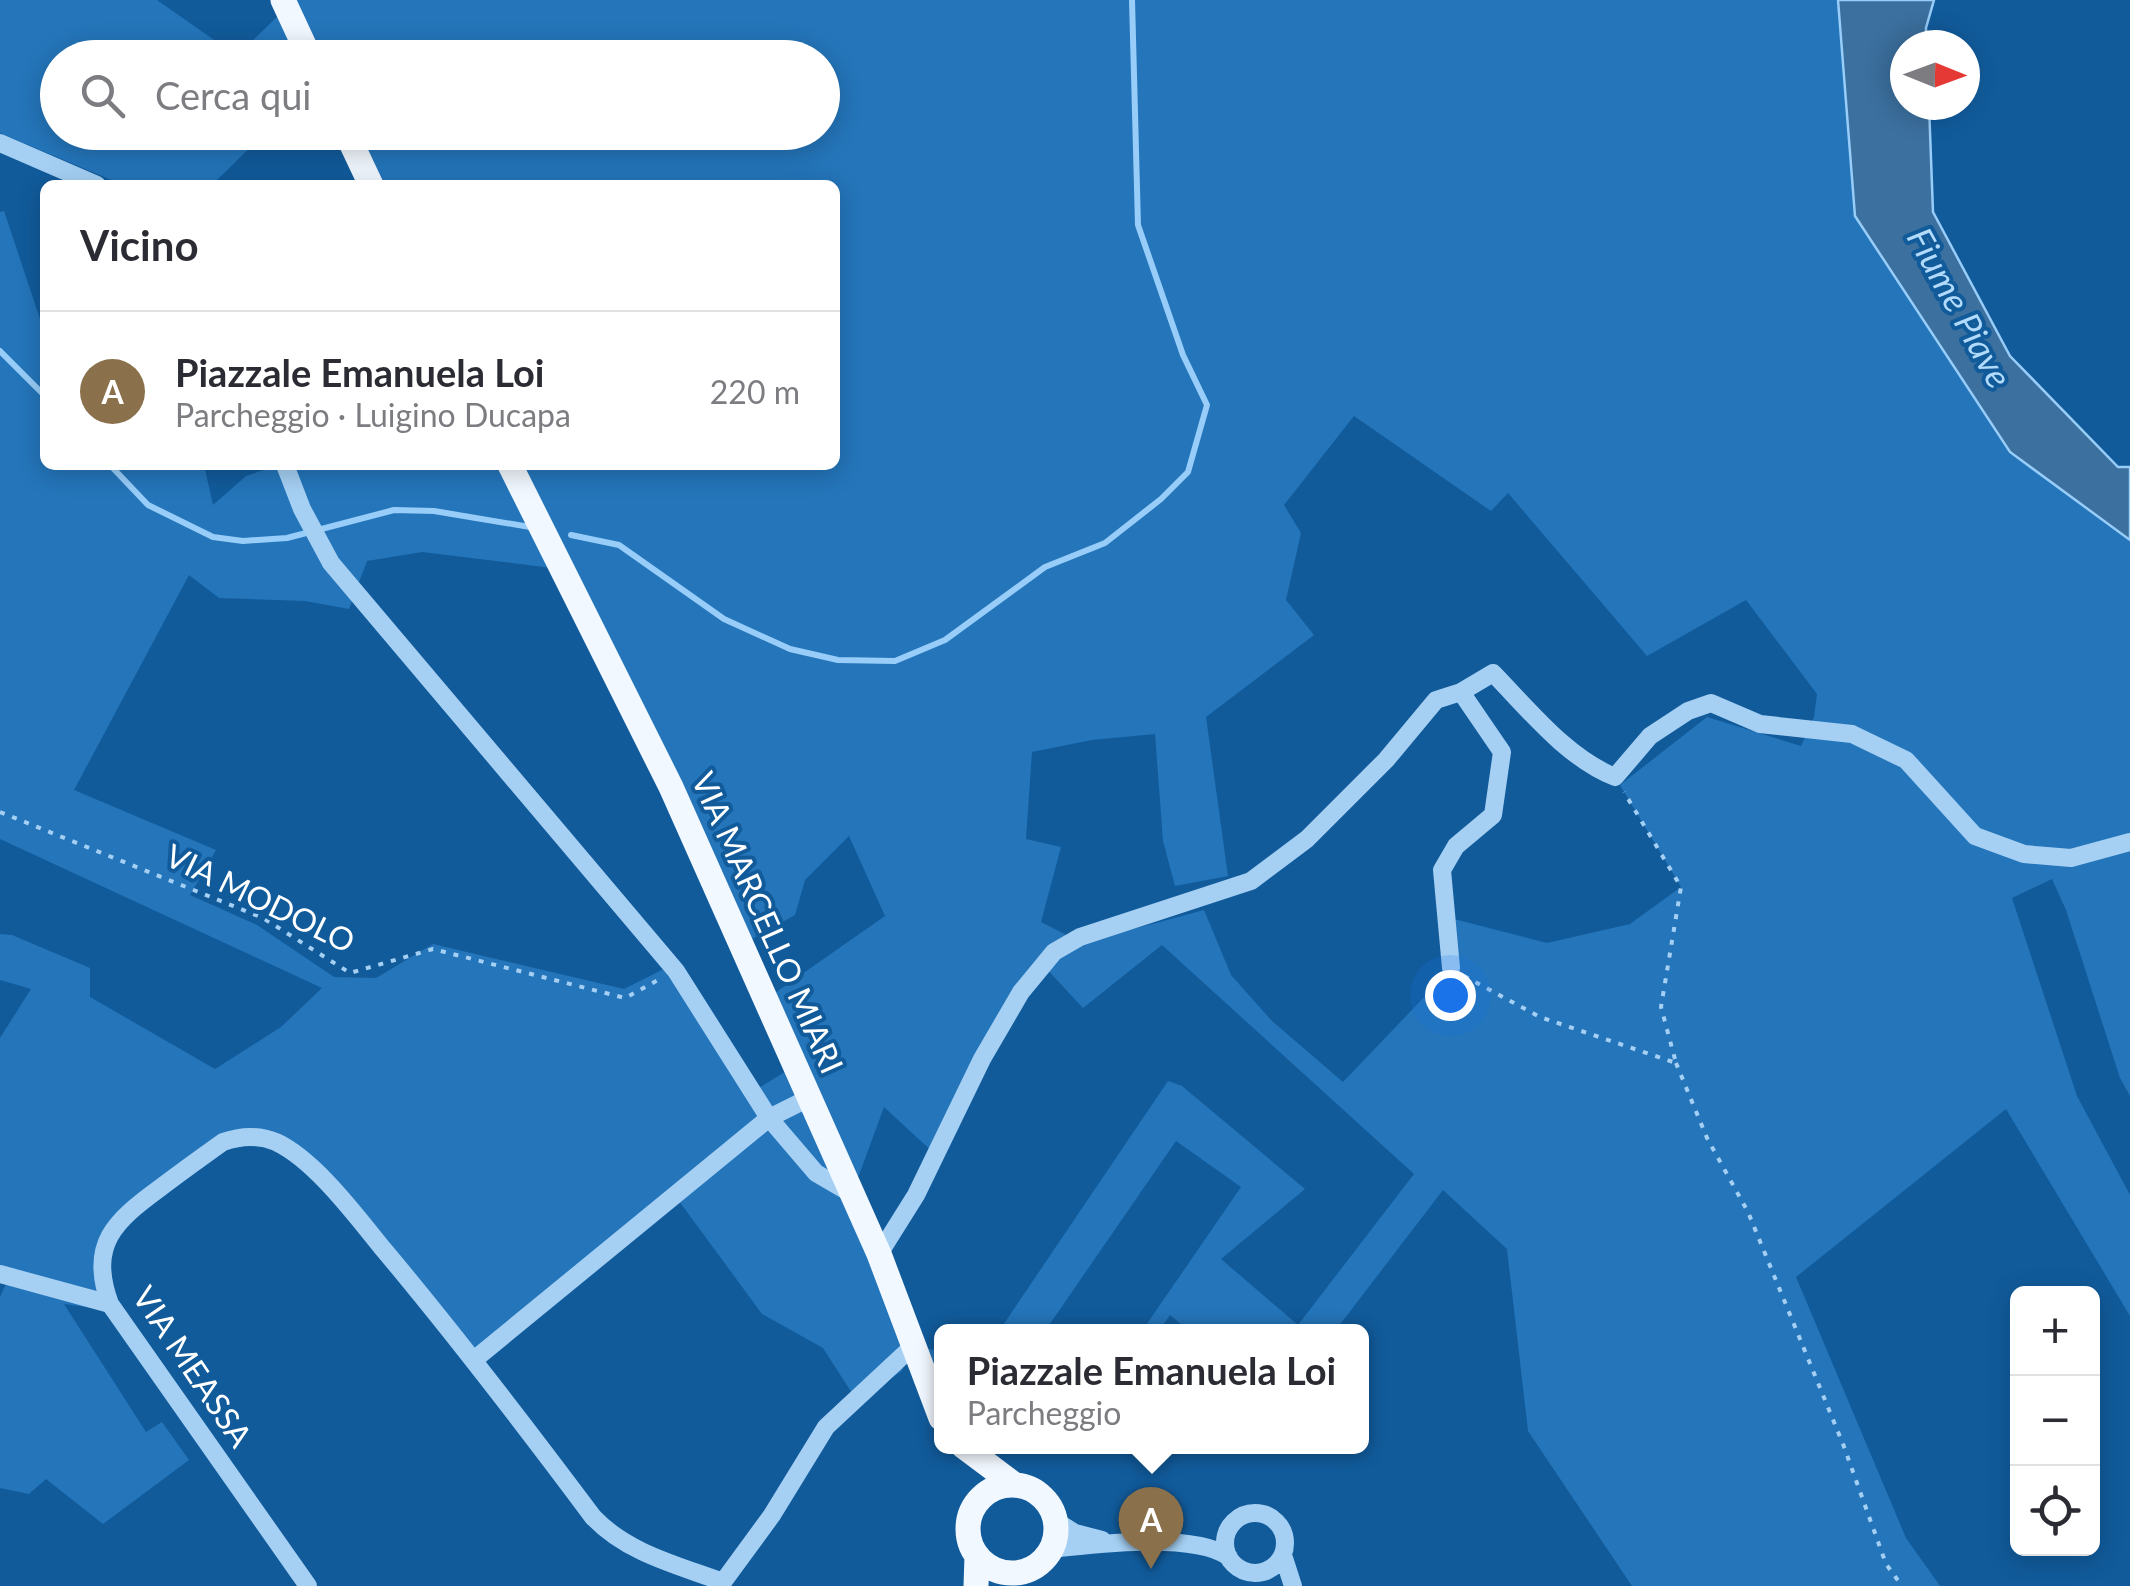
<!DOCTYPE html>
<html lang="it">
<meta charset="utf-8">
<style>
body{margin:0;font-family:Lato,sans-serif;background:#f2f2f3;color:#2b2b33}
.controls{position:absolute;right:30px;bottom:30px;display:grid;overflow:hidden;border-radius:15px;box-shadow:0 5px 25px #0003}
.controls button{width:90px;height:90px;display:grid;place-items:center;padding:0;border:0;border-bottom:2px solid #e1e1e2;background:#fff;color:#2b2b33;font:50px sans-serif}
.compass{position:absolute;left:1890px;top:30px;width:90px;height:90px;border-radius:50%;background:#fff;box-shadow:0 5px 25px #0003;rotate:91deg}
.you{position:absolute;left:1450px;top:995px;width:35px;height:35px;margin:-25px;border:8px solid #fff;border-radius:50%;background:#1a73e8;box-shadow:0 0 0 15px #1a73e833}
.badge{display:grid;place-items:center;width:65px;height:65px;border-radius:50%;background:#8a704b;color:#fff;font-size:32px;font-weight:700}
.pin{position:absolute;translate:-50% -82px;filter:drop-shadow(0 2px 5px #0008)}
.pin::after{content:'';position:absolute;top:52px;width:35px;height:30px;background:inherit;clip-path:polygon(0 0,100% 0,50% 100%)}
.popup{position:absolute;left:934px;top:1324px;width:435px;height:130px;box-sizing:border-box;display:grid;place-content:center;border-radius:15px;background:#fff;filter:drop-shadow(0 2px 8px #0005);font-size:32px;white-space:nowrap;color:#7c7c81}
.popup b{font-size:38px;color:#2b2b33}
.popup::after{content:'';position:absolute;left:50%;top:100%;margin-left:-20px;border:20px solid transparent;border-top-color:#fff}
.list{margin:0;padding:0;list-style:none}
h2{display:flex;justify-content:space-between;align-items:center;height:130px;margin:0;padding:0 40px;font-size:42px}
h2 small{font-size:32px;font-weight:400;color:#7c7c81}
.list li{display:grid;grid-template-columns:65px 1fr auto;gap:30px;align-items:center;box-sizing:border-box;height:160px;padding:0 40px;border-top:2px solid #e1e1e2}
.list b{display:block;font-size:38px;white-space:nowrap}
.list p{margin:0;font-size:32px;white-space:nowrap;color:#7c7c81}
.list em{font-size:32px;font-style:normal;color:#7c7c81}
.icon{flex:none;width:55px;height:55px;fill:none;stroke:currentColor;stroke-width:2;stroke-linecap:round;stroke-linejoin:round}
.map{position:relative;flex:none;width:2130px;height:1586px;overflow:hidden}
.search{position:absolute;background:#fff;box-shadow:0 5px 25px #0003;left:40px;top:40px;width:800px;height:110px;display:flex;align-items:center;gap:25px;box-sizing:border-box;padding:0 35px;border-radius:55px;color:#7c7c81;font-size:38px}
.panel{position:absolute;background:#fff;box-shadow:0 5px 25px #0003;left:40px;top:180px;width:800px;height:290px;border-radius:15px}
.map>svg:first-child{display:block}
.green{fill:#2475ba;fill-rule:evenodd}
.water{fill:#3c709f;stroke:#97cdf8;stroke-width:2.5}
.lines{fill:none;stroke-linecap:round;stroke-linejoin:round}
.stream{stroke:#97cdf8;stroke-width:6}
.path{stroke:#a5d0f4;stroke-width:4;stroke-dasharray:5 8;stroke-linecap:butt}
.minor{stroke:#a5d0f4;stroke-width:18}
.major{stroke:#f2f8ff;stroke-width:25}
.labels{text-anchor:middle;stroke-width:8;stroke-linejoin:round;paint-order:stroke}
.street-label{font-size:32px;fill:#fff;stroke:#115b9b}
.water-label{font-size:35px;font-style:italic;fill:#b1dafb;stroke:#115b9b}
</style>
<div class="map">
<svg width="2130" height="1586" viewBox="0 0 2130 1586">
<rect width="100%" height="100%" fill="#115b9b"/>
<path class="green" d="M0,0H157L237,56L284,10L281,0H1838L1855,216L2010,452L2130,540V1096L2120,1078L2066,910L2052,879L2012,898L2077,1096L2130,1195V1316L2006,1109L1796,1277L1906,1538L1940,1586H1632L1528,1431L1507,1249L1443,1190L1335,1331H1189L1170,1315L1159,1331H1142L1241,1187L1176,1141L1045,1331H999L1168,1081L1182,1086L1305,1189L1221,1259L1298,1325L1414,1174L1162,945L1083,1008L1043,965L936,1155L884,1107L852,1194L913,1346L941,1351V1424L912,1348L902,1371L857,1401L823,1348L762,1314L676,1197L475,1359C437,1313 311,1139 254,1141C218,1142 184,1179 156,1199C113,1231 101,1258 117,1311L64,1304L146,1432L162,1422L189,1460L103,1524L46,1479L29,1494L0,1488V1297L6,1284L0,1282V1038L31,989L0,980V934L12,935L90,968V997L215,1069L281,1027L322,988L0,839V212L4,211L45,334V465H204L213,505L246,476L279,465H835V185H365L338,133L822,132V58H58V132L265,133L212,185H123L0,133ZM1354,416L1491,511L1508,493L1647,656L1746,600L1817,694L1814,717L1801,746L1707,717L1620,785L1681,887L1630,924L1547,943L1446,917L1451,969L1343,1082L1272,1021L1231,975L1204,910L1082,943L1041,922L1061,847L1026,839L1032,752L1092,740L1155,734L1163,841L1175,886L1228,876L1206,717L1314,635L1286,600L1301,533L1284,505ZM422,552L552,568L736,948L795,915L805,880L849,836L885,916L762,1002L793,1067L752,1092L664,969L624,989L433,944L376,978L334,977L257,925L190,895L216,850L74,790L189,575L219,598L305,601L349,609L367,561Z"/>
<path class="water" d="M1838,0H1934L1926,28V45H1905V105H1929L1933,212L2010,356L2118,467H2130V540L2010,452L1855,216Z"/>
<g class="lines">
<path class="stream" d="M0,351L45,396
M110,465L148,505L213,537L243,541L287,538L394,510L434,511L530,527
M571,535L619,545L724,619L790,649L838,660L895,661L945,640L1045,567L1105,543L1161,499L1188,472L1207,405L1183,355L1138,225L1132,0"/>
<path class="path" d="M0,812L263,918L350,973L433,949L625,998L660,979
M1464,976L1540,1017L1676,1063L1661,1007L1681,887L1624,792
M1676,1063L1707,1138L1748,1212L1843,1444L1886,1564L1902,1586"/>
<path class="minor" d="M0,143L97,185
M285,465L302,509L331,563L676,971L769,1118L816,1173L852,1194
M1451,968L1442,870L1456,846L1493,815L1502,752L1461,692L1493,673C1529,710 1567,758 1615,777L1650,736L1688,711L1711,703L1760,724L1852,734L1906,760L1975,836L2024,854L2071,858L2130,842
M879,1254L916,1195L982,1059L1021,992L1054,952L1080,937L1251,881L1307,839L1386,760L1436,700L1461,692
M0,1274L110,1304
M475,1359L769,1118L809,1098
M1225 1543a30 30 0 1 1 60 0a30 30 0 1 1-60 0Z
M1056,1521L1075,1533L1102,1540
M1051,1549C1094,1544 1195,1532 1229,1557
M1283,1555L1293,1586
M308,1586L110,1304C88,1244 115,1221 160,1188C181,1172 202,1157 223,1142C240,1136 259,1135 276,1142C315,1160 357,1217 384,1250C457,1337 525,1426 593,1517C627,1553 677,1565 723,1582
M720,1586L772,1515L826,1427L913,1346"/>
<path class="major" d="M283,0L310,58
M346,132L371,185
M510,465L671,787L879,1254L941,1418
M963,1446L1015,1485
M968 1529a44 44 0 1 1 88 0a44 44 0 1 1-88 0Z
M976,1586L977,1556"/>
</g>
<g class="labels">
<g class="street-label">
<text transform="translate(260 899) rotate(26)" y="11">VIA MODOLO</text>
<text transform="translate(767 923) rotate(66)" y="11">VIA MARCELLO MIARI</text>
<text transform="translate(192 1367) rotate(56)" y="11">VIA MEASSA</text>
</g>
<g class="water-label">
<text transform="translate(1959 308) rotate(61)" y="12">Fiume Piave</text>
</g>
</g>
</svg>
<div class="controls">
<button>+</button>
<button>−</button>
<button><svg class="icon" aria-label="locate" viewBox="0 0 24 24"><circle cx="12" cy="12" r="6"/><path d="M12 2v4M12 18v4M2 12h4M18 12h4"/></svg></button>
</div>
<svg class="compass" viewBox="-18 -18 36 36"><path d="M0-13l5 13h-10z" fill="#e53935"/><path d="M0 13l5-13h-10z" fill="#7c7c81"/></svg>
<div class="you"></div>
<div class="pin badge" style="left:1151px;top:1569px">A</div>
<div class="popup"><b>Piazzale Emanuela Loi</b>Parcheggio</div>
<div class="search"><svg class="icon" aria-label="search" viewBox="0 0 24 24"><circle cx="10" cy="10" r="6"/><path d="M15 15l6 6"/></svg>Cerca qui</div>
<section class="panel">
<h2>Vicino<small></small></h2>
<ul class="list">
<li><span class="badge">A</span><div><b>Piazzale Emanuela Loi</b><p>Parcheggio · Luigino Ducapa</p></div><em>220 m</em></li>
</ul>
</section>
</div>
